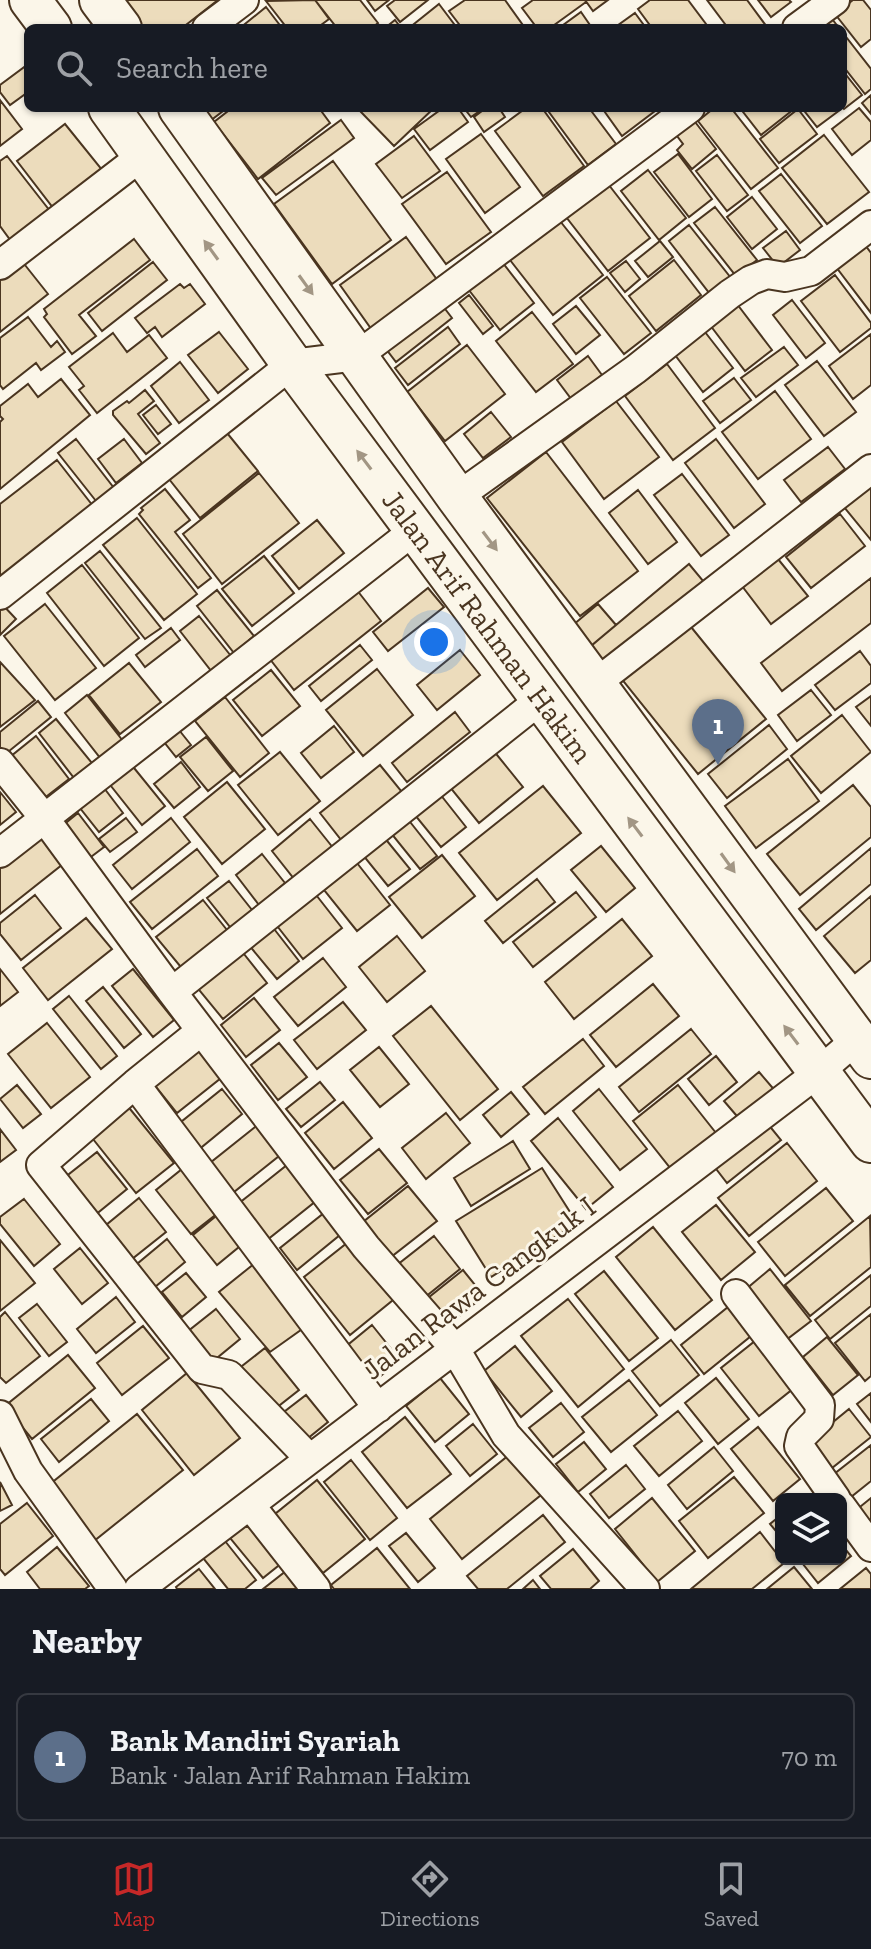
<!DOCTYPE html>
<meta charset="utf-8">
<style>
body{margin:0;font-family:"Zilla Slab",serif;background:#242831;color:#f1f3f6}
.controls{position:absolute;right:24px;bottom:24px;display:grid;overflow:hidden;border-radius:12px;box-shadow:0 2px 6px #0004}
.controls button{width:72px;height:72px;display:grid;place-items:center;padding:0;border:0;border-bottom:2px solid #363941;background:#171b24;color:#f1f3f6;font:40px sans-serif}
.you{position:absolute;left:434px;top:642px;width:28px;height:28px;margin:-20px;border:6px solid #fff;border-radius:50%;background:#1a73e8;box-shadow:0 0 0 12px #1a73e833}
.badge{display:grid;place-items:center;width:52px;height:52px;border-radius:50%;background:#c62828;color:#fff;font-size:26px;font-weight:700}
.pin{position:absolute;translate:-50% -66px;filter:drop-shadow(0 2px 4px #0008)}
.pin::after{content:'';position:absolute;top:42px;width:28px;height:24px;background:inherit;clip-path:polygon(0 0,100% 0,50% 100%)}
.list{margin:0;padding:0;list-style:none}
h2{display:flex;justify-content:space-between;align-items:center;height:104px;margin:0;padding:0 32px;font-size:34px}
h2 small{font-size:26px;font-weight:400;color:#9ea1a6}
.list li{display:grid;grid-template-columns:52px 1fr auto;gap:24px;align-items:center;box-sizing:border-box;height:128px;margin:0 16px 16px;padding:0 16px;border:2px solid #363941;border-radius:12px}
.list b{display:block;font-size:30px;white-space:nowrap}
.list p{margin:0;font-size:26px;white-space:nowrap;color:#9ea1a6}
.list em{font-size:26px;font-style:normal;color:#9ea1a6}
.icon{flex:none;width:44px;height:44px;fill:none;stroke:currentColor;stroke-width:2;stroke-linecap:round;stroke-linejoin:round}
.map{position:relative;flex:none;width:871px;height:1589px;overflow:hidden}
.search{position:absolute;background:#171b24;box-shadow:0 2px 6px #0004;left:24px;right:24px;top:24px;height:88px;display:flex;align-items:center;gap:20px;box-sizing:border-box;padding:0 28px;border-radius:12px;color:#9ea1a6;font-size:30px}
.sheet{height:248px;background:#171b24}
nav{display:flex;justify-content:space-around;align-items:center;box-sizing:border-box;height:112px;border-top:2px solid #363941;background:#171b24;font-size:22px;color:#9ea1a6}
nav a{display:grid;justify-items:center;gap:4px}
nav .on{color:#c62828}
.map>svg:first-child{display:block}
.building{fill:#ecdcbc;stroke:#4a3520;stroke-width:2}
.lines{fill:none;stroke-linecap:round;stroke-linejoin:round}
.minor-casing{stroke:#4a3520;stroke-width:32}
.secondary-casing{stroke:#4a3520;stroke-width:44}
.minor{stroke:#fbf6e9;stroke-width:28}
.secondary{stroke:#fbf6e9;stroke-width:40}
.oneway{fill:#a29684}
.labels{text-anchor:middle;stroke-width:6;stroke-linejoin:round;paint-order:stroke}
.street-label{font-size:30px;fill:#4a3520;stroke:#fbf6e9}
</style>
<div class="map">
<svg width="871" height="1589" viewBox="0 0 871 1589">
<rect width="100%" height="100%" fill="#fbf6e9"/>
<path class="building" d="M125,0H218L182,28H137Z
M315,0H360L378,23L372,28H337Z
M315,0L329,19L317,28H287L266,1Z
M367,0H389L375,11Z
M395,0H428L400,22L387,6Z
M465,0H505L525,28H462L449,11Z
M533,0H585L586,2L550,28H537L522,8Z
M585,0H608L593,11Z
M650,0H688L709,28H652L638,9Z
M707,0H747L767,27L728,28Z
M758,0H789L791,2L771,17Z
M853,0H863L871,10V39L861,47L835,14Z
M439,4L457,28H409Z
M266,7L282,28H240Z
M581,12L592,28H559Z
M635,13L646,28H614Z
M829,15L839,28H813Z
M395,20L401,28H385Z
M843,33L871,69V89L865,94L843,66Z
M27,65L28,92L10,105L0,92V85Z
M843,71L862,95L844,109L843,108Z
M871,95V114L862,103Z
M0,100L22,129L0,146Z
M194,108H227L206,124Z
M232,108H319L330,123L258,179L214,122Z
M363,108H434L394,146L360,111Z
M443,108H458L468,122L430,150L414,129Z
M464,108H484L471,117Z
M486,108H499L505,117L484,132L474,117Z
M526,108H542L584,166L543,196L495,131Z
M546,108H589L616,144L588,165Z
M602,108H653L655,111L622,136Z
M714,108H731L778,168L751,189L698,121Z
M740,108H794V109L761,135Z
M802,108H838L840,110L817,127Z
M859,108L871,122V140L852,155L832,129Z
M798,109L817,134L779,163L760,139Z
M692,118L716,149L692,169L677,150L683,144L674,132Z
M341,120L354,138L276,195L262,178Z
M65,124L103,171L54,209L17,161Z
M481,134L520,187L485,213L446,159Z
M824,135L869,192L827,224L782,168Z
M414,136L440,171L402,198L376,164Z
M678,154L712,199L689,217L654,172Z
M717,155L748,195L727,211L696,171Z
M7,156L50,211L11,241L0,226V161Z
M333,161L391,240L332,284L274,204Z
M648,170L686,218L659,240L621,191Z
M447,172L491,232L446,264L402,204Z
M781,174L822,226L800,243L759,191Z
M605,180L650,238L608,271L563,213Z
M752,197L777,229L752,249L727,217Z
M715,207L757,260L736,276L694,223Z
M560,221L603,275L553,315L510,260Z
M689,225L731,278L710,294L669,241Z
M786,231L800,250L778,267L763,248Z
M406,237L438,281L372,330L340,285Z
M134,239L150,260L79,315L96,336L72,354L44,317L47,314L44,309Z
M660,241L673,257L648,277L635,261Z
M862,241L871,253V313L833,263Z
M499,258L534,303L500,330L465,285Z
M21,260L48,294L0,332V277Z
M674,260L701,295L656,331L629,296Z
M626,261L640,279L625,292L610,273Z
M153,262L167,280L102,331L88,313Z
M835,275L871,323V328L840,352L801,301Z
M607,277L651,333L624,354L580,298Z
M180,284L184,288L190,284L205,304L162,337L155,327L147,333L135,318Z
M469,295L493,326L483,334L459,303Z
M792,300L825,343L806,358L773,315Z
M439,301L452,318L396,362L383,345Z
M737,304L772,350L745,371L710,325Z
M576,306L600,335L576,354L553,324Z
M532,312L573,364L536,392L496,341Z
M28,317L51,347L57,341L65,352L41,370L36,363L3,389L0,385V338Z
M448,327L460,344L408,385L395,368Z
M219,332L248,369L218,393L188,355Z
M705,332L733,368L703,392L675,355Z
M113,333L127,352L149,335L167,358L97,413L79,390L84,386L69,367Z
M871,334V385L853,399L829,366Z
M467,345L505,394L445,441L407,392Z
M784,347L798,365L756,397L741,378Z
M588,356L602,375L572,400L557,380Z
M817,361L856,412L824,436L785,385Z
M180,362L209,400L179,423L151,386Z
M667,364L715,428L673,460L625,396Z
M734,378L751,400L720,423L703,401Z
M61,379L90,415L0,489V422L3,419L0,416V406L28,384L38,397Z
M145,390L154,401L138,414L160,443L146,454L113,415V411L127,401L129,403Z
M775,391L811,439L758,479L722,432Z
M616,401L659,457L604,499L562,442Z
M156,405L171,424L158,434L143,415Z
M491,412L511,437L483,458L464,434Z
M223,428L258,471L200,518L165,474Z
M76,439L114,488L96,501L58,453Z
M124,439L142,463L116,483L98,459Z
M716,439L765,504L734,528L685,463Z
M828,447L845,469L801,502L784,480Z
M546,452L638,571L580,616L487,498Z
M57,460L93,506L0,578V504Z
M259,473L299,523L222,584L183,534Z
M682,474L729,535L701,556L654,495Z
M871,485V540L844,507Z
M165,489L190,520L175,532L211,578L198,588L139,514L143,510L141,508Z
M638,490L677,542L648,564L609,513Z
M840,514L865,546L811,588L786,557Z
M137,518L197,594L164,620L103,545Z
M317,520L344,553L299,589L272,556Z
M100,551L161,628L145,639L85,563Z
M264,556L294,593L252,626L222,589Z
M778,559L808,596L771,624L742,586Z
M689,564L704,582L606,664L591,646Z
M82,565L139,638L104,666L47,593Z
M871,578V623L782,691L761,663Z
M353,585L381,621L294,690L266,654Z
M428,588L444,607L388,651L373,632Z
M217,590L254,636L234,653L197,606Z
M0,602L16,619L0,635Z
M45,604L96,668L55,700L4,636Z
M598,604L616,625L591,646L573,625Z
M199,616L231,656L212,672L180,631Z
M687,622L766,719L698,774L620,677Z
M171,628L180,640L145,667L136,655Z
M360,645L372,660L321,701L309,686Z
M460,650L480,675L437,710L417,685Z
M860,651L871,666V683L835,710L815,685Z
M0,662L35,700L0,727Z
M129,663L161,702L120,734L89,695Z
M377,669L413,715L363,756L326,710Z
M271,670L300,706L262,736L233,700Z
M811,690L831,715L797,741L778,715Z
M87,695L123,741L101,759L65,713Z
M871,696V726L856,707Z
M225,697L269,753L240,777L195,721Z
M38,701L51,717L3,756L0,753V732Z
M455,712L470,732L407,782L392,763Z
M842,715L871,752L821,793L791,756Z
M56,719L92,763L74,778L39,733Z
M175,725L191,745L176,757L160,737Z
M769,725L787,749L727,798L708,774Z
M334,726L354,752L321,778L301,753Z
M36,736L69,779L38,803L5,761Z
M206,737L233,771L208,791L180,757Z
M493,750L523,787L479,823L449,786Z
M280,752L320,801L278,835L238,785Z
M788,759L819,801L756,848L725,806Z
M181,762L200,787L174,808L154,784Z
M130,763L165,806L142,825L107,781Z
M380,765L402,792L342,841L320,813Z
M227,782L265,829L222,864L184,817Z
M101,784L123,813L99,832L76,803Z
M853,785L871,807V837L800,895L767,854Z
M543,786L581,833L497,900L459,853Z
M436,789L466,827L441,847L410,809Z
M0,792L16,812L0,825Z
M78,813L104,847L83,863L56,831Z
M403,813L437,856L420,869L386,827Z
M126,818L137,832L110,852L99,839Z
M171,818L190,842L132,889L113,865Z
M310,819L334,849L295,880L272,851Z
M36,831L63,864L0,914V860Z
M379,831L410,869L388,886L358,849Z
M601,846L635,888L606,912L571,870Z
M871,848V884L816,930L799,909Z
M197,849L218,876L152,929L130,902Z
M262,854L285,883L259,905L236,875Z
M442,855L475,896L422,938L389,897Z
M357,863L390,905L357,931L324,890Z
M537,879L555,902L503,943L485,921Z
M229,881L256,915L234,932L207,898Z
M313,891L342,928L303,959L274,922Z
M576,892L596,917L533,967L513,942Z
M35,895L61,928L21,960L0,934V923Z
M871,896V960L855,973L824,936Z
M203,900L231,935L185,972L156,937Z
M86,918L112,949L48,1000L23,968Z
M622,919L652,956L574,1019L545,982Z
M271,925L299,961L277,979L248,944Z
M397,936L425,971L387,1002L359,967Z
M240,949L267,983L223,1019L195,985Z
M323,958L346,987L298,1026L274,997Z
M0,969L18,992L0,1006Z
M133,969L174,1020L153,1037L112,986Z
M653,984L679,1016L616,1067L590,1035Z
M103,987L141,1034L124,1048L86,1001Z
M69,996L117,1056L101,1069L53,1009Z
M254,998L280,1030L246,1057L221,1025Z
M343,1002L366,1030L317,1069L294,1040Z
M431,1006L498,1089L460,1120L393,1036Z
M47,1023L90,1077L51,1108L8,1054Z
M691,1029L711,1054L639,1112L619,1087Z
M583,1039L604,1066L545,1114L523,1087Z
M192,1042L221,1078L177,1113L149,1078Z
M279,1043L307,1077L278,1100L251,1065Z
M379,1047L409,1084L380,1107L350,1070Z
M716,1056L737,1082L709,1105L688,1079Z
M759,1072L777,1093L742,1122L724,1101Z
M320,1082L335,1100L301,1127L286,1109Z
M17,1085L41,1114L23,1128L0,1099Z
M678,1085L716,1133L671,1169L633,1121Z
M222,1089L242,1114L197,1151L176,1126Z
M599,1089L647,1149L620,1170L573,1111Z
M511,1092L529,1114L501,1137L483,1115Z
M343,1102L372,1138L334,1169L305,1133Z
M126,1104L174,1163L136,1193L89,1134Z
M446,1113L470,1143L426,1179L402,1148Z
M558,1118L613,1187L586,1209L531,1141Z
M763,1118L781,1140L727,1183L710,1161Z
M260,1123L284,1152L234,1192L210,1163Z
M0,1129L16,1150L0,1162Z
M513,1141L530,1169L471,1206L454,1178Z
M787,1143L817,1181L749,1236L718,1198Z
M379,1149L407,1183L368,1214L340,1180Z
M97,1152L127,1189L89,1220L59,1182Z
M292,1161L321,1197L267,1240L238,1204Z
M187,1165L223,1209L191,1234L156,1190Z
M542,1168L577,1223L491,1277L456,1221Z
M408,1186L437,1221L391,1257L363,1222Z
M826,1188L853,1221L785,1276L758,1242Z
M139,1198L166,1232L127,1263L100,1230Z
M24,1199L60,1244L34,1266L0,1224V1217Z
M716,1205L755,1252L721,1280L682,1232Z
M329,1209L346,1230L297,1270L280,1248Z
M221,1212L245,1242L217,1265L193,1235Z
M870,1216L871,1267L810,1316L785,1285Z
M653,1227L712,1300L675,1330L616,1257Z
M434,1236L460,1269L419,1302L392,1269Z
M167,1239L185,1262L155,1287L137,1264Z
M0,1240L35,1283L0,1311Z
M347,1243L393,1300L350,1335L304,1277Z
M80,1248L108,1283L82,1304L54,1269Z
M260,1259L312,1322L270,1352L219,1292Z
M770,1269L811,1321L786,1340L745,1290Z
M463,1270L484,1296L444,1328L423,1302Z
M604,1271L658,1338L629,1361L575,1294Z
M186,1273L206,1297L182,1317L162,1292Z
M871,1275V1306L830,1339L815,1320Z
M116,1297L135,1322L96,1353L77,1329Z
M568,1299L624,1369L578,1407L521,1336Z
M37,1304L67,1342L49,1356L19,1318Z
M728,1307L751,1336L704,1374L681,1345Z
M216,1309L240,1339L212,1362L187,1332Z
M5,1312L40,1356L6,1383L0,1377V1317Z
M871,1314V1376L865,1381L835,1343Z
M372,1325L400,1360L372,1383L344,1348Z
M143,1326L169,1358L122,1395L97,1363Z
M827,1337L858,1375L833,1395L803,1357Z
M671,1340L699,1375L660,1406L632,1371Z
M755,1341L794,1388L759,1416L721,1368Z
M515,1346L552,1391L521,1417L484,1371Z
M265,1348L299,1390L271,1412L237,1370Z
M68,1355L95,1388L32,1439L5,1406Z
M187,1373L240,1438L194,1475L142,1410Z
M440,1378L469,1414L435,1442L406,1406Z
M716,1378L749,1419L718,1444L685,1403Z
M629,1380L657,1415L611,1452L582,1417Z
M871,1393V1422L857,1404Z
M306,1395L328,1422L302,1443L280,1415Z
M91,1399L109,1421L59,1462L41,1439Z
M561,1403L584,1432L553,1457L529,1428Z
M849,1409L871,1437L832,1468L810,1441Z
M678,1411L702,1441L659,1476L634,1446Z
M137,1414L183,1470L89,1545L44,1489Z
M405,1417L451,1474L407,1508L362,1452Z
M473,1424L497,1454L470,1476L446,1446Z
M758,1427L800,1479L773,1501L731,1449Z
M584,1442L606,1469L578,1492L556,1464Z
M871,1445V1481L846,1501L829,1478Z
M714,1447L733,1471L687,1509L668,1485Z
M509,1455L541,1495L462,1559L430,1519Z
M351,1460L397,1518L370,1540L324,1482Z
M626,1465L645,1489L609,1518L590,1494Z
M734,1477L764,1513L708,1558L679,1521Z
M317,1480L365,1539L323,1573L275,1514Z
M0,1482L12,1505L0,1511Z
M652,1498L695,1551L657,1582L615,1529Z
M871,1498V1532L850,1515Z
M27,1503L53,1536L5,1575L0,1569V1524Z
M543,1515L565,1542L507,1589H478L467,1576Z
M781,1515V1537L770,1524Z
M255,1517L288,1558L263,1578L230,1538Z
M760,1532L784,1563L752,1589H691Z
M406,1533L435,1568L418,1582L389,1546Z
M225,1541L256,1580L245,1589H228L203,1558Z
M841,1544L851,1556L818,1583L799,1559H841Z
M57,1547L89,1586L85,1589H40L27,1572Z
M377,1548L410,1589H334L331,1585Z
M573,1549L599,1581L590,1589H551L540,1576Z
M794,1567L812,1589H767Z
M866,1568L871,1574V1589H840Z
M199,1569L215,1589H177L176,1587Z
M286,1571L301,1589H263Z
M533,1580L540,1589H523Z"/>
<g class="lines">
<defs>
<path id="minor" d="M207,28L244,0
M797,28L835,0
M0,265L143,155
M457,497L636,369L730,294L751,280L767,274L785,277L811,271L871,225
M0,595L292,364L357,356L690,108
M596,683L871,469
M0,763L45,819L172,992L366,1247L455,1349L506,1435L645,1589
M0,853L416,529
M172,992L540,700
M201,1031L135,1084L41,1165L202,1369L229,1375L309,1458
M135,1084L378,1408
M736,1294L820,1405L819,1419L801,1437L799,1446L836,1499
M0,1415L28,1471L113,1589
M250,1505L316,1589
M841,1506L871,1547
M139,1589L819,1072L857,1039"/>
<g id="secondary">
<path d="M30,0L51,28"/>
<path d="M100,0L121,28"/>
<path id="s1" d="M109,108L292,364L871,1142"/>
<path d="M179,108L457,497L871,1058"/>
</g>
</defs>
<use href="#minor" class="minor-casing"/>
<use href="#secondary" class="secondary-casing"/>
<use href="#minor" class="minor"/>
<use href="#secondary" class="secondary"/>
</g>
<defs><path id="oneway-solid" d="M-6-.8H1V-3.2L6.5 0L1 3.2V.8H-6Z" transform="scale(2)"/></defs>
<g class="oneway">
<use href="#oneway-solid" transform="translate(211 250) rotate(-126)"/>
<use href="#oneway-solid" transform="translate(306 285) rotate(54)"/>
<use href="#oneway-solid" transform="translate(364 460) rotate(-127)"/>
<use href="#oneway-solid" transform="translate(490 541) rotate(53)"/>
<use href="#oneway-solid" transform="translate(635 827) rotate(-127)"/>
<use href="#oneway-solid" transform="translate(728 863) rotate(54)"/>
<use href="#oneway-solid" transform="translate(791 1035) rotate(-127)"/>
</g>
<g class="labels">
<g class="street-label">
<text dy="10" stroke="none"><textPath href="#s1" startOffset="642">Jalan Arif Rahman Hakim</textPath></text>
<text transform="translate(479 1288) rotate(-37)" y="10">Jalan Rawa Cangkuk I</text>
</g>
</g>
</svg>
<div class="controls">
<button><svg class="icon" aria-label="layers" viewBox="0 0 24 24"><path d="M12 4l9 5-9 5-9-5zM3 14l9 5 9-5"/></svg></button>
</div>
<div class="you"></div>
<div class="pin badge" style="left:718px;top:765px;background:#5c6f8a">1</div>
<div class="search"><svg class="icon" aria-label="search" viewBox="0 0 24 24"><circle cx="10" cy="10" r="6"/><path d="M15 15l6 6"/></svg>Search here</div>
</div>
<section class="sheet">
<h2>Nearby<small></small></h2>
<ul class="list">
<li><span class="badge" style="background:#5c6f8a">1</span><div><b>Bank Mandiri Syariah</b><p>Bank · Jalan Arif Rahman Hakim</p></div><em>70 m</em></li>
</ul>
</section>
<nav>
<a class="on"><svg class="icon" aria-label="map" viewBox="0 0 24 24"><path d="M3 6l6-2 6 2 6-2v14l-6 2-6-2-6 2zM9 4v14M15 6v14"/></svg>Map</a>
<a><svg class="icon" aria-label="directions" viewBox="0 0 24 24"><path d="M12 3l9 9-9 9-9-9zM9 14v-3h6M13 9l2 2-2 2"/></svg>Directions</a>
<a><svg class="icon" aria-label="saved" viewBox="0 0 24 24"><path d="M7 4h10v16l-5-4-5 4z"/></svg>Saved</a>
</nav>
